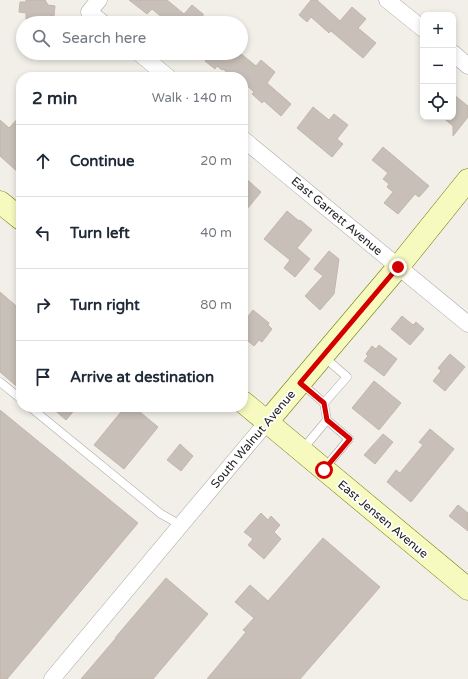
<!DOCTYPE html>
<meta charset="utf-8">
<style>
body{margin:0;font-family:"Varela Round",sans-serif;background:#f6f6f7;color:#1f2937}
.controls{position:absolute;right:12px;top:12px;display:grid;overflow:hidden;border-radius:8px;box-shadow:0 2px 6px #0003}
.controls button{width:36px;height:36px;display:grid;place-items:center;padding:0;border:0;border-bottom:1px solid #e0e1e3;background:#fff;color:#1f2937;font:20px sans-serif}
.stop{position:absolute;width:12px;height:12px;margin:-9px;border:3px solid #d40000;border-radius:50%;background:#fff}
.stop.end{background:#d40000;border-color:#fff;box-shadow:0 1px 4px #0008}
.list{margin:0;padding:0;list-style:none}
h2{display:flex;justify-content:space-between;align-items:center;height:52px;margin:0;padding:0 16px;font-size:17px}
h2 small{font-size:13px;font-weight:400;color:#747a83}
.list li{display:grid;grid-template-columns:26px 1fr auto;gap:12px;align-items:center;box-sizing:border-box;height:72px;padding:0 16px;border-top:1px solid #e0e1e3}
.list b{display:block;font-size:15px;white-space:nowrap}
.list em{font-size:13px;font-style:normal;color:#747a83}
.icon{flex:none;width:22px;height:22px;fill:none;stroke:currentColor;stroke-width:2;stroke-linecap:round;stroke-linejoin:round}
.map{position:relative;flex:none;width:468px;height:679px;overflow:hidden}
.search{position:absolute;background:#fff;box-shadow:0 2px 6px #0003;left:16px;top:16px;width:232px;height:44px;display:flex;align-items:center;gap:10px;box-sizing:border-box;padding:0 14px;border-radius:22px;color:#747a83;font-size:15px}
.panel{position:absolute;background:#fff;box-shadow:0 2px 6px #0003;left:16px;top:72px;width:232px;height:340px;border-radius:16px}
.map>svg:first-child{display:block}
.building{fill:#c7bfb8;stroke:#c4b6ab}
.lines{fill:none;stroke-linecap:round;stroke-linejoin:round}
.lane-casing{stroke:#a9a9a9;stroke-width:9}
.street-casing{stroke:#a9a9a9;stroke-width:17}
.secondary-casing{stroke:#707d05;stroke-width:23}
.lane{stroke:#fff;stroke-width:8}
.street{stroke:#fff;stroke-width:16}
.secondary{stroke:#f7fabf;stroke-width:22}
.route{stroke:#d40000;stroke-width:5}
.labels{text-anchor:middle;stroke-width:3.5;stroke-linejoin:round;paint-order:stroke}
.street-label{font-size:12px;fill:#222;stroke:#fff}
</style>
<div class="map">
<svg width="468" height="679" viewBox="0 0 468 679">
<rect width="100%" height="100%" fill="#f2efe9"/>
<path class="building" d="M26,0H45L48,5L55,6L54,16L48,15L47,23H34V20L26,19V13L19,12L20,2H26Z
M129,0H167L184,14L192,5L203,14V19L199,23H169L152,9L147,14Z
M311,0H317L340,21L352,7L366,19L358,28L376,43L363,58L331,31L329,33L311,17L307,22L299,15Z
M212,53H240L256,66L261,60L275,72L267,83L291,104L281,116L264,101L262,103L252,94L254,92L243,82V77H236L231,73L230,75L223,69L222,70L217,66L215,69L205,61Z
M453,94L468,106V117L453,136V126L442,117H453Z
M313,107L329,120L334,114L348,125L337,139L343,144L332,157L297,128Z
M21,115V175L0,156V120L9,128Z
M383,147L429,186L419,197L415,194L398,214L384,203L393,192L387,187L389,184L383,179L388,173L372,160Z
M243,176L261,192L243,214Z
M287,211L299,221L300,220L312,230L297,248L310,259L295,277L284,268L290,260L264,239Z
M329,251L339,259L334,294L320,310L305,296L323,276L314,269Z
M0,292L21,310V390L0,372Z
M253,310L269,323L268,325L272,329L262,342L259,340L254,346L243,337V323Z
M402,316L413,325L416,322L424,329L410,345L391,329Z
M379,345L397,359L384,376L364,361L368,356L366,354L372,346L376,349Z
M450,354L465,367L445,391L433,381L441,371L438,368Z
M374,381L401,403L379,430L352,408Z
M51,407H77L66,420Z
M125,407H134L158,427L124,469L94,445Z
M0,410L138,523L7,679H0Z
M430,429L454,449L411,502L387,482L396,470L400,473L423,445L419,442Z
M383,434L393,442L375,464L364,455Z
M180,444L193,456L181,471L167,460Z
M458,505L468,513V531L449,516Z
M261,513L268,520L271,516L280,525L274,532L281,539L264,559L248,545L253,539L244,532Z
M323,538L380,587L300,679H207L246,632L243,630L254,618L235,602L250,585L268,601Z
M166,578L208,614L153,679H81L116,638H115Z"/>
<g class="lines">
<defs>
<path id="lane" d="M323,356L347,377L324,403L327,420L349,439L324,469
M0,382L21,399
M301,383L324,403
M30,407L161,514L181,525
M302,450L327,420"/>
<path id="street" d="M99,0L89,12L103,23
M387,0L423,29
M139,53L168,77
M453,53L468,66
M243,139L468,324
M52,679L267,422"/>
<path id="secondary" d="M0,202L21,219
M243,402L468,589
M267,422L398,267L468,180"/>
</defs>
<use href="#lane" class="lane-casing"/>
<use href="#street" class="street-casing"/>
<use href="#secondary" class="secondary-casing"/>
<use href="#lane" class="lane"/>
<use href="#street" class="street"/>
<use href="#secondary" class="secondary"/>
</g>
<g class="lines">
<path class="route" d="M324,470L350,439L327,420L324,403L300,383L398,267"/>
</g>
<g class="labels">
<g class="street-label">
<text transform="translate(337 216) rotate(40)" y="4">East Garrett Avenue</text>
<text transform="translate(253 439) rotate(-50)" y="4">South Walnut Avenue</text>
<text transform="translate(383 519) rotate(40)" y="4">East Jensen Avenue</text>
</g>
</g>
</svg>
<div class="controls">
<button>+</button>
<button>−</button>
<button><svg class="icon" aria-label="locate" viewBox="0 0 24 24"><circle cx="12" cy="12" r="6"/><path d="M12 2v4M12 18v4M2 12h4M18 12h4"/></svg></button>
</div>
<div class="stop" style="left:324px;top:470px"></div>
<div class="stop end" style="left:398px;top:267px"></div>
<div class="search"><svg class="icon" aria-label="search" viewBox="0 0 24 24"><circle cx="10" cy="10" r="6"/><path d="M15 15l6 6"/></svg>Search here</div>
<section class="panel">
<h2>2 min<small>Walk · 140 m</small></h2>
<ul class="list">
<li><svg class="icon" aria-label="ahead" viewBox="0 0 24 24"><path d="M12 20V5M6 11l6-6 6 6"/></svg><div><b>Continue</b></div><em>20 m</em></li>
<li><svg class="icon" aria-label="left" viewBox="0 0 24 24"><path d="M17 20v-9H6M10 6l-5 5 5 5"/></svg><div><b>Turn left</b></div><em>40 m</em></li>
<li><svg class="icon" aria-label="right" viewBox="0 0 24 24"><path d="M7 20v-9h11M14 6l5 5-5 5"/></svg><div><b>Turn right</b></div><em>80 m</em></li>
<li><svg class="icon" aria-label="arrive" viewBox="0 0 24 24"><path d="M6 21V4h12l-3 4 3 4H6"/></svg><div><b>Arrive at destination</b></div></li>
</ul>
</section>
</div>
